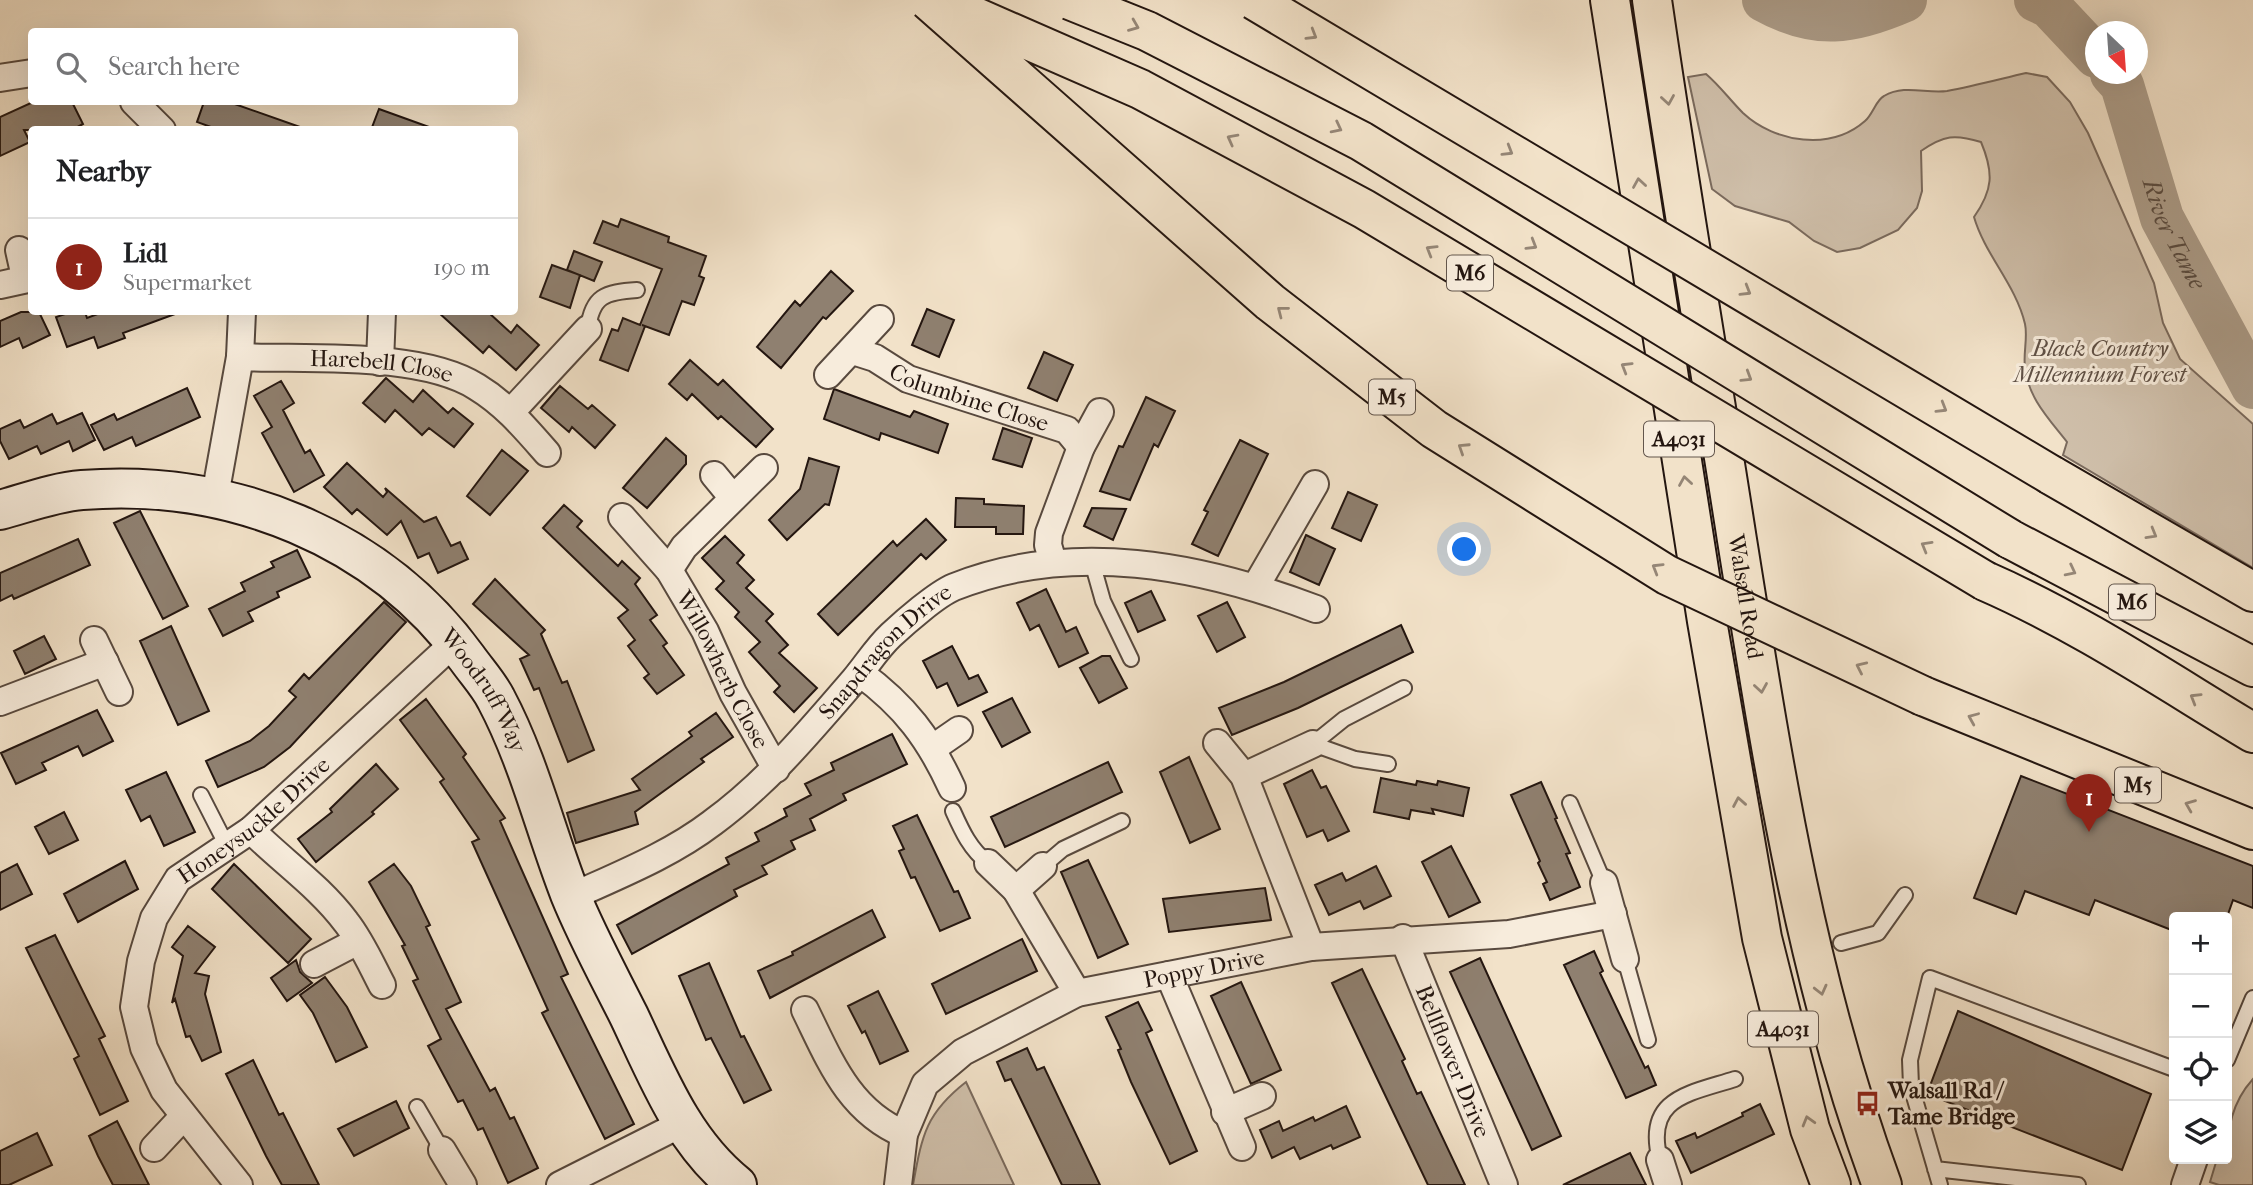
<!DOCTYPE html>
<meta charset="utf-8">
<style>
body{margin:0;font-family:"IM FELL French Canon",serif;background:#f2f2f2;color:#202124}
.controls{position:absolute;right:21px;bottom:21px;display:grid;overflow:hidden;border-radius:7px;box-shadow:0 7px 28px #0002}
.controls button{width:63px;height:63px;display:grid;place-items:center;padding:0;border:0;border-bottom:2px solid #e0e0e0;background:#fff;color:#202124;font:35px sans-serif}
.compass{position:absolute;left:2085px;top:21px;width:63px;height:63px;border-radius:50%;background:#fff;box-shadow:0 7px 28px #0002;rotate:155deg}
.you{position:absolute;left:1465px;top:550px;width:24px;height:24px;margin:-18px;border:5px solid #fff;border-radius:50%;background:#1a73e8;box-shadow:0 0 0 10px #1a73e833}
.badge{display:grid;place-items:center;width:46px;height:46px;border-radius:50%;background:#8f2418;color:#fff;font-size:23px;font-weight:700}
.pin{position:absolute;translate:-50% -58px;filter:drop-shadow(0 2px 4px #0008)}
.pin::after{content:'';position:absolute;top:37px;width:24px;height:21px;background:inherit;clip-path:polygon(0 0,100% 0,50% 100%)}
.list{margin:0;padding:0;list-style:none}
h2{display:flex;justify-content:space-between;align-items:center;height:91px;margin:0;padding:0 28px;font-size:30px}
h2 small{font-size:23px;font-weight:400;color:#757577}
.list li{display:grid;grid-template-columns:46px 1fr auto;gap:21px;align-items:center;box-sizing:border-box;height:98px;padding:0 28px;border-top:2px solid #e0e0e0}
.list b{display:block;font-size:26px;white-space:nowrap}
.list p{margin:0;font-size:23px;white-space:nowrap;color:#757577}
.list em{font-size:23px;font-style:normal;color:#757577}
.icon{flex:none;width:38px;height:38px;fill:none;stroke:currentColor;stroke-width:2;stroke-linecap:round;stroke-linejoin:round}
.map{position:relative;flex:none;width:2253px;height:1185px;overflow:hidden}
.search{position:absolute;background:#fff;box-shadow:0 7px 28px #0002;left:28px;top:28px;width:490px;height:77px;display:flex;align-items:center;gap:18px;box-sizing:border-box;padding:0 24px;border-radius:7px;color:#757577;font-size:26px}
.panel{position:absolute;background:#fff;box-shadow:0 7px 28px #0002;left:28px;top:126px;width:490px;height:189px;border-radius:7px}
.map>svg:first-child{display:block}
.green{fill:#cfbfaa;stroke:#7a6a5d;stroke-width:2}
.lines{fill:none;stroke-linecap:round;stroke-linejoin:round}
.river{stroke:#ac9d8a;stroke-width:44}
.building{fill:#8f8070;stroke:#241610;stroke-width:2}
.lane-casing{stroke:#58493e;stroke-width:18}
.street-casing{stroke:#58493e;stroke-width:30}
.secondary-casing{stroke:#241610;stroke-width:42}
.primary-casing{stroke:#241610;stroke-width:42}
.highway-casing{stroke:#241610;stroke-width:42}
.lane{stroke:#f7ecdc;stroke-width:14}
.street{stroke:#f7ecdc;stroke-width:26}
.secondary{stroke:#f7ecdc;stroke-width:38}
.primary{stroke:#f2e2c9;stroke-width:38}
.highway{stroke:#f2e2c9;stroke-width:38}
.highway-bridge-casing{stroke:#241610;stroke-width:42;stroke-linecap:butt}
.highway-bridge{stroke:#f2e2c9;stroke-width:38}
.oneway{stroke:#958676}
.labels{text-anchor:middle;stroke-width:6;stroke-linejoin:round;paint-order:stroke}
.shield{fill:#f7ecdc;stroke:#63564d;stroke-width:2}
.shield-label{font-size:21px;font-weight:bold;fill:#241610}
.park-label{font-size:23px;font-style:italic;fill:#605146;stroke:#f7ecdc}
.street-label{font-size:23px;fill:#241610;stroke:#f7ecdc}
.poi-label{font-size:23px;font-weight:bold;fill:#241610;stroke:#f7ecdc;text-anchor:start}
.water-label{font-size:24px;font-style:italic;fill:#5a4c41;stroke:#f7ecdc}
</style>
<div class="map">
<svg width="2253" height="1185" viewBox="0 0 2253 1185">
<rect width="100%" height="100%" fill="#f2e2c9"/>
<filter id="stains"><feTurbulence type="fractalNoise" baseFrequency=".00286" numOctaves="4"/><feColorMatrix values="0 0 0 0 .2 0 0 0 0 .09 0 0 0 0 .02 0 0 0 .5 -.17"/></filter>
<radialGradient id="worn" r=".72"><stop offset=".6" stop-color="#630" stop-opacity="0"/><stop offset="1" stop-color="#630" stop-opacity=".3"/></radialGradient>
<path class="green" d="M2026,73L2047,77L2070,102L2088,133L2154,283L2163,323L2180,359L2253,424V568L2063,455L2067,442C2049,419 2028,398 2025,367C2023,354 2028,337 2025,324C2016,285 1985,255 1974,217C1993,190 1994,173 1981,142C1955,134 1944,135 1921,151L1922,191L1917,208L1898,230L1860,248L1837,252L1814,241L1789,222L1735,206L1712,189L1688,77L1706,74C1720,86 1730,100 1743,113C1775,143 1831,151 1865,121C1873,114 1876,100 1884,96C1905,84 1926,94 1947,91C1974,86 2000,79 2026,73Z
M2253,1079V1185H2219L2210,1182L2217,1159H2227C2227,1129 2232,1102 2253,1079Z
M966,1082L1014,1185H913C922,1136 925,1114 966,1082Z"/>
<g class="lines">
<g class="river">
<path d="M1764,0C1816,29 1852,23 1905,0"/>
<path d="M2036,0L2049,6L2096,56"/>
<path id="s1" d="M2112,74L2122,85L2162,218L2253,387"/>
</g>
</g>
<path class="building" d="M33,102H72L83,124L72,130H24L30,142L0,156V117Z
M204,102H229L300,127V130H219L197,122Z
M379,109L429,127V130H371Z
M621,219L669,237L668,242L706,256L699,276L704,278L694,305L682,301L669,335L642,325L645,326L628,371L600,360L612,329L618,331L623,318L640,325L662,269L594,243L603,221L618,227Z
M574,251L602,262L594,281L567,270Z
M552,265L580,275L570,308L540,297Z
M831,271L853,291L826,319L823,317L781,368L757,347L795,301L800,306Z
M927,309L954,320L939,357L912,345Z
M21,312H39L50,335L23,348L19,338L0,347V321Z
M71,312H85L87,318L103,312L175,314L123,333L125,338L98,348L94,337L67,347L56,317Z
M438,312H488L511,333L517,325L539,345L516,370L489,346L483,353Z
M1044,352L1073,365L1057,401L1028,388Z
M690,360L718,385L723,380L773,429L756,447L721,416L718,419L692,394L687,400L669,384Z
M386,378L413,402L423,390L448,413L453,408L473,424L454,447L429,428L422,435L395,410L385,422L363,403Z
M281,381L294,403L283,410L305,453L310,450L324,475L294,492L262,433L272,427L254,396Z
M560,386L588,409L592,405L615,425L595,448L572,427L569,432L541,408Z
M187,388L200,417L136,446L132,437L104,450L91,425L114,414L117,420Z
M834,389L910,417L914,411L948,424L938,453L881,433L879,440L824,419Z
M1146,397L1175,411L1158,447L1154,444L1130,500L1100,491L1119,446L1123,447Z
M82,413L95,440L73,451L69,441L41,454L37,446L9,459L0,441V429L20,420L24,428L52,414L57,424Z
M1003,428L1032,438L1022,467L993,459Z
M666,438L686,456V464L647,508L623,488Z
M1240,440L1268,454L1218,556L1192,544L1208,512L1204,510Z
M502,450L528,471L490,515L467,496Z
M809,458L839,467L829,505L825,504L787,540L769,520L800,489Z
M347,463L383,497L387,492L385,488L424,522L436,517L451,546L460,542L468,559L438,573L429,553L418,558L401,521L387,535L357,509L352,514L324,487Z
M1348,492L1377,505L1361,541L1332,528Z
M956,498L984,499V504L1024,506L1023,534H996V527H955Z
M564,505L582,521L577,527L618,566L622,561L640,578L635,584L657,615L650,620L667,643L663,646L684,675L657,694L644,678L649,674L628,646L635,640L618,618L628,610L543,528Z
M1092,508L1126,509L1113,540L1084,526Z
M140,511L188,606L163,619L114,523Z
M926,519L946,540L926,559L921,554L838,635L818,614L893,541L897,546Z
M1306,535L1335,549L1319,585L1290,572Z
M725,536L744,555L737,563L754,580L746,588L773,614L766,621L788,645L779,653L817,688L794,712L774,692L780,686L749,652L760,642L735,617L739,612L716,589L724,581L702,558Z
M78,539L90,565L14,599L12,595L0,601V573Z
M297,550L310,577L277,592L279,597L248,612L253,621L223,636L209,609L245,591L241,583L274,567L271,562Z
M495,579L545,630L541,634L562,683L567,681L594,750L568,762L539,688L534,690L520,659L529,655L473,604Z
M1046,589L1066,632L1076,627L1088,653L1059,667L1039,625L1030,630L1017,603Z
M1151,591L1165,620L1138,632L1125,603Z
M384,602L406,622L290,747L264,767L218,787L206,761L250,741L269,726L296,697L289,691L304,674L309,679Z
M1227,602L1245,637L1217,652L1198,616Z
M1401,625L1413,652L1298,708L1232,735L1219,708L1284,682Z
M171,626L209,711L178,725L140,641Z
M44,636L56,659L25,674L14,651Z
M952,646L969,679L978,675L987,692L958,706L947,683L937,688L923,661Z
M1102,656H1110L1127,688L1099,703L1080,668Z
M1012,698L1030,732L1002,747L983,712Z
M426,699L466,754L463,757L505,818L500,821L568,974L561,977L634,1124L605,1139L542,1013L548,1010L472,842L479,839L440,782L444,779L400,720Z
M97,710L113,741L83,756L78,746L42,763L46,770L16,784L1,753Z
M716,713L733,737L701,759L704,762L635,812L638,824L576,843L567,813L640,790L632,779L692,736L689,732Z
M892,734L907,764L843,794L846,800L810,819L815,830L791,841L795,849L762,866L767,874L734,890L737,896L632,954L617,925L729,864L726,858L759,841L755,833L787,816L784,809L811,795L805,784L834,770L831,763Z
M1189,757L1220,829L1190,843L1160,772Z
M1108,762L1122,792L1005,847L991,817Z
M376,764L398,789L372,812L374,814L316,862L298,839L332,812L330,809Z
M1312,770L1321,788L1326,786L1349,831L1328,841L1323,830L1307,837L1284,784Z
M166,772L195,832L164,846L150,816L141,821L126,790Z
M2021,776L2253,866V908L2233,900L2227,917H2174V931L2095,900L2089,915L2025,891L2016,914L1974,898Z
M1381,778L1416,785L1417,781L1437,785L1438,781L1469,788L1463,816L1432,809L1434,814L1411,810L1409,819L1374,812Z
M1541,782L1557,818L1555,819L1570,853L1566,854L1580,887L1550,900L1543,884L1547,882L1538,863L1540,861L1511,795Z
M64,812L78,840L49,854L35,827Z
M917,815L954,892L958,891L970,918L940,931L915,877L911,878L899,851L904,849L893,826Z
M1451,846L1480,902L1449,917L1422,862Z
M1088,860L1128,944L1098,958L1061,872Z
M125,861L138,889L78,922L64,894Z
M17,864L32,894L0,910V873Z
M234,864L311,939L288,963L212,889Z
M394,864L411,886L430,925L426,927L461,1002L446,1009L490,1091L495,1088L510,1119L514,1117L538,1168L508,1183L483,1128L478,1130L463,1100L458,1102L428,1046L441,1039L413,981L418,979L402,946L405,945L369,882Z
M1376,866L1391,896L1364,909L1360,901L1329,915L1315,885L1342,873L1346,881Z
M1265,888L1271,920L1169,932L1163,899Z
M872,910L885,937L770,998L758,971L793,955L792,952Z
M188,926L215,947L195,973L209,976L205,994L221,1052L202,1061L190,1036L186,1037L175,999L172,1003L183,956L172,947Z
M55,935L105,1036L99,1039L128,1101L100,1115L74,1059L79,1056L26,948Z
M1022,939L1037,971L946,1014L932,984Z
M1594,951L1603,971L1600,973L1645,1068L1648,1066L1656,1085L1626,1098L1564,965Z
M1480,958L1561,1136L1532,1150L1450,972Z
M296,960L300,972L312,983L287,1001L271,978Z
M709,963L741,1037L744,1036L771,1090L744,1103L711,1038L706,1040L679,976Z
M1362,969L1405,1059L1402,1061L1417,1094L1421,1092L1465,1185H1428L1375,1074L1332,983Z
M325,977L347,1007L367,1047L336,1062L313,1013L300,995Z
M1241,982L1281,1070L1251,1084L1211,996Z
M878,991L908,1051L880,1064L865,1031L862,1033L848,1006Z
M1138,1002L1152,1030L1146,1033L1197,1151L1170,1164L1131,1082L1118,1050L1121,1049L1106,1017Z
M1958,1011L2151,1094L2122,1170L1927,1094Z
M1027,1048L1037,1070L1044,1067L1100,1185H1062L1011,1079L1005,1081L997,1062Z
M253,1060L279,1115L283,1113L319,1185H282L266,1156L226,1074Z
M396,1101L409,1128L354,1156L338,1129Z
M1760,1104L1774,1134L1691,1173L1676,1141L1695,1133L1697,1138L1743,1116L1742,1113Z
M1346,1106L1360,1137L1333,1149L1331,1145L1300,1159L1294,1147L1272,1158L1260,1130L1279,1121L1283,1131L1313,1117L1315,1121Z
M117,1121L149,1185H113L98,1156L89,1136Z
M37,1133L52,1165L9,1185H0V1151Z
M1630,1153L1646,1185H1563Z"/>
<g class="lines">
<defs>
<path id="lane" d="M588,329C592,296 605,292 637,290
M1092,562L1103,601L1131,659
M1388,764L1355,759L1313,744L1344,719L1404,688
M201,795L227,846
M1570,803L1604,883
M953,811C962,831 970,849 988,863
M1043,866L1063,849L1122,821
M1841,943L1878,933L1905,895
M1625,959L1648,1040
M2227,1060L2253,998
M417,1107L442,1150
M1660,1160C1644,1098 1688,1094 1735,1079
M1935,1169L2078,1185
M1940,1185L1911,1086L1910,1060L1930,978L2174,1069"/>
<g id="street">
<path d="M0,78L32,73"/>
<path d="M134,102L162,130"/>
<path d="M19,250L25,277"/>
<path d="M0,285L32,278"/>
<path id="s2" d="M853,351L875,358L908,379L1067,430L1081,447"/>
<path id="s3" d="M240,357C307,360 420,351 477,387C505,404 525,428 547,453"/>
<path d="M380,362L382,312"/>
<path d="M828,375L880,319"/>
<path d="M511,412L588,329"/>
<path d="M714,475L733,498"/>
<path d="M215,496L240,357L242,312"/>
<path id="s4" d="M622,517L669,570L705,631L733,693L776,769"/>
<path d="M1053,562L1048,545L1049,533L1081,447L1100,412"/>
<path d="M669,570L684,547L764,468"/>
<path d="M1256,586L1315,484"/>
<path d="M94,640L119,692"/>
<path d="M860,673C905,706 929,738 952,788"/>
<path d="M0,702L105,662"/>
<path d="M1217,743L1244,776L1311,947"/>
<path d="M933,748L959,730"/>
<path d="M1244,776L1313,744"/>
<path d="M251,830C282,861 320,887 346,922C361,941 371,964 382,985"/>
<path d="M988,863L1016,890L1077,993"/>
<path d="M1604,883L1625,959"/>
<path d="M1016,890L1043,866"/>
<path id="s5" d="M571,897C619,875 670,855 712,823C767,783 810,731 854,680C866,666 877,648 891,635C905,622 937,594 954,587C1072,540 1201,565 1316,609"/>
<path id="s6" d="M1403,938L1504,1185"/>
<path d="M314,964L358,941"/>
<path d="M1169,975L1242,1147"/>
<path d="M805,1010C830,1061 849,1111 904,1134"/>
<path d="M1225,1112L1262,1096"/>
<path d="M154,1148L183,1117"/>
<path d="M442,1150L463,1185"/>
<path d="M1660,1160L1668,1185"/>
<path id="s7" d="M239,1185L164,1090L144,1048L134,1007L141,961L154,918L178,879L251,830L455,642"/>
<path d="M560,1185L681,1124"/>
<path id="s8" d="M898,1185L904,1134L925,1084L963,1052L1077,993L1311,947L1509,934L1613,914"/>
<path d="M2185,1185L2194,1159"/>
</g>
<g id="secondary">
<path id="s9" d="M0,510C26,503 55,492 82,490C230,478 379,537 467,658C477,672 489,685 496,699C529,761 545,830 570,894C587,936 609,976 629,1016C658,1077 683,1142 737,1185"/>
</g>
<g id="primary">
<path d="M1610,0L1707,621L1762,938L1810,1129L1831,1185"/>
<path id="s10" d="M1652,0C1678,180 1709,360 1737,540C1772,758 1805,977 1882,1185"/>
</g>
<path id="highway" d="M2051,475L2253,592
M2010,539L2253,667
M1985,581C2079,622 2165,680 2253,733
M1923,696L2253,830"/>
</defs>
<use href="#lane" class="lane-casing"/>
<use href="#street" class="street-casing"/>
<use href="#secondary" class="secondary-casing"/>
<use href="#primary" class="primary-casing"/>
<use href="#highway" class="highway-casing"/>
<use href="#lane" class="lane"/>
<use href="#street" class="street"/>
<use href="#secondary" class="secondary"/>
<use href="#primary" class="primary"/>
<use href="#highway" class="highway"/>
<defs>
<path id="highway-bridge" d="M928,0L1270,302L1434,429L1667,575L1923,696
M1070,0L1147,31L1361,141L2010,539
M1254,0L2051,475
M948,5L1140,89L1364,209L1985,581"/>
</defs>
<use href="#highway-bridge" class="highway-bridge-casing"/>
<use href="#highway-bridge" class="highway-bridge"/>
</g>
<defs><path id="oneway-chevron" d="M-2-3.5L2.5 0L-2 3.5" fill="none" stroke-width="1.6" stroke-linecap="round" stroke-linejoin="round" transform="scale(1.75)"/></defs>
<g class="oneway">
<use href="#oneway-chevron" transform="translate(1134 26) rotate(22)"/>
<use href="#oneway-chevron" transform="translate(1312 35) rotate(31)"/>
<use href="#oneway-chevron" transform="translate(1668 100) rotate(81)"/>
<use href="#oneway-chevron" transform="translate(1337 128) rotate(27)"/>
<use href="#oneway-chevron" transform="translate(1232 139) rotate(-152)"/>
<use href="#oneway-chevron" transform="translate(1508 151) rotate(31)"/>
<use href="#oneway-chevron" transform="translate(1639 183) rotate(-99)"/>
<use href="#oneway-chevron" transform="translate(1532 245) rotate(31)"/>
<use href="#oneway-chevron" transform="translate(1431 250) rotate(-149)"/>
<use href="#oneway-chevron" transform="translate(1746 291) rotate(31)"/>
<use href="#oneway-chevron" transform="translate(1282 311) rotate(-142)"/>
<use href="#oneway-chevron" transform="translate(1626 367) rotate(-149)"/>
<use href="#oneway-chevron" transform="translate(1747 377) rotate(32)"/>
<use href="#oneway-chevron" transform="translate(1942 408) rotate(31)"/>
<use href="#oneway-chevron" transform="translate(1463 448) rotate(-147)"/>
<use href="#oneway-chevron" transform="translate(1685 481) rotate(-99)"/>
<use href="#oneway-chevron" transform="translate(2152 534) rotate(30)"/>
<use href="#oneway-chevron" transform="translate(1926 546) rotate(-150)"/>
<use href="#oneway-chevron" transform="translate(1657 568) rotate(-149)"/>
<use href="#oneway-chevron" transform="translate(2071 571) rotate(27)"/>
<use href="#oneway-chevron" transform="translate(1861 667) rotate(-155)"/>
<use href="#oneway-chevron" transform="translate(1761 688) rotate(81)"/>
<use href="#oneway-chevron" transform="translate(2195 698) rotate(-149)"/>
<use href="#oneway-chevron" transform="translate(1973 718) rotate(-157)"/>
<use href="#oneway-chevron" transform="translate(1739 802) rotate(-100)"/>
<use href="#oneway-chevron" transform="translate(2190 805) rotate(-158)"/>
<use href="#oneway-chevron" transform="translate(1821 990) rotate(76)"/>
<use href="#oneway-chevron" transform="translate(1808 1121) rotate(-106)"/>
</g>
<defs>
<symbol id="bus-bare" viewBox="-9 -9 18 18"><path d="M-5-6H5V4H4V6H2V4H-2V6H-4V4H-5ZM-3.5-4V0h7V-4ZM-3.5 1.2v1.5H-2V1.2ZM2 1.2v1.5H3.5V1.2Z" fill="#8f2418" stroke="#f7ecdc" stroke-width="2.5" paint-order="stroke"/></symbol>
</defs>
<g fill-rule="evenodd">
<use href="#bus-bare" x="1850" y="1086" width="35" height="35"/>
</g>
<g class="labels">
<g class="shield">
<rect x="1447" y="255.5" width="46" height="35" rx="5"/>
<rect x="1369" y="379.5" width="46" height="35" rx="5"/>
<rect x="1644" y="421.5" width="70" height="35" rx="5"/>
<rect x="2109" y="584.5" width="46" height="35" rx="5"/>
<rect x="2115" y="767.5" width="46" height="35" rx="5"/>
<rect x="1748" y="1011.5" width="70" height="35" rx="5"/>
</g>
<g class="shield-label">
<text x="1470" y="280">M6</text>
<text x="1392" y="404">M5</text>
<text x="1679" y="446">A4031</text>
<text x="2132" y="609">M6</text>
<text x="2138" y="792">M5</text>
<text x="1783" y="1036">A4031</text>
</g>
<g class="park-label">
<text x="2100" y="356">Black Country<tspan x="2100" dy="26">Millennium Forest</tspan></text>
</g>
<g class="street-label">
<text dy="8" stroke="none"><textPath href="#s3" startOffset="142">Harebell Close</textPath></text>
<text dy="8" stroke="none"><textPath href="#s2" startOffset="126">Columbine Close</textPath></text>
<text dy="8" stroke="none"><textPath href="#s10" startOffset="604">Walsall Road</textPath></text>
<text dy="8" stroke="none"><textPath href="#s5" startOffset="404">Snapdragon Drive</textPath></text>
<text dy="8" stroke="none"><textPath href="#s4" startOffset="184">Willowherb Close</textPath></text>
<text dy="8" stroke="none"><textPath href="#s9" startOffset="560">Woodruff Way</textPath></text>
<text dy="8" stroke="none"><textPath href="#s7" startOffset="443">Honeysuckle Drive</textPath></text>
<text dy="8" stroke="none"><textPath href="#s8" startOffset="413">Poppy Drive</textPath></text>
<text dy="8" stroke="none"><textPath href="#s6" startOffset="133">Bellflower Drive</textPath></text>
</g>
<g class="poi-label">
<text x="1888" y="1098">Walsall Rd /<tspan x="1888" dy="26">Tame Bridge</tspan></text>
</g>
<g class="water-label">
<text dy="8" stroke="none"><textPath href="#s1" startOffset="173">River Tame</textPath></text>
</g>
</g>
<rect width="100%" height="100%" filter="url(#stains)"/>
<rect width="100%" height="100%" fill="url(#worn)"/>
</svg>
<div class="controls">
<button>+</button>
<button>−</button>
<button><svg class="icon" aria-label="locate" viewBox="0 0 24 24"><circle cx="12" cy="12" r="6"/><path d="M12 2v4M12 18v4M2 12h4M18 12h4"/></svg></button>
<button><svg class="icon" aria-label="layers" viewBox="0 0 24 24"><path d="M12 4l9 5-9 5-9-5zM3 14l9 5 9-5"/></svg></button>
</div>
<svg class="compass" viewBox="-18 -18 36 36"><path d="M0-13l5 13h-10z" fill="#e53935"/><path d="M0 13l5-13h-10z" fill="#757577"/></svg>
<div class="you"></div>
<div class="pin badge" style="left:2089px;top:832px">1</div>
<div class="search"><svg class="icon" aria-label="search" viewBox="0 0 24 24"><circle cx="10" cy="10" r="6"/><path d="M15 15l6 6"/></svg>Search here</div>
<section class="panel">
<h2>Nearby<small></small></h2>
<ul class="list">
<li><span class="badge">1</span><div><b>Lidl</b><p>Supermarket</p></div><em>190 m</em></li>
</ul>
</section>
</div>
